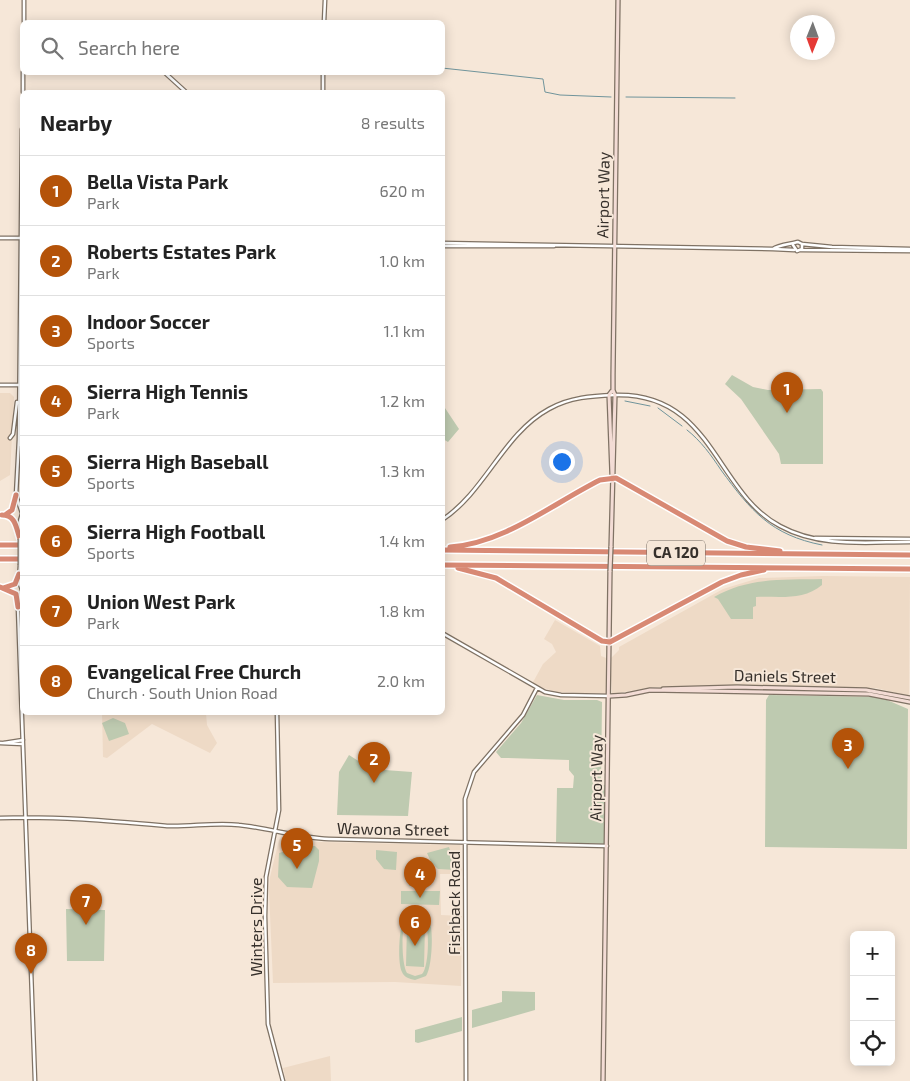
<!DOCTYPE html>
<meta charset="utf-8">
<style>
body{margin:0;font-family:"Exo 2",sans-serif;background:#f6f6f6;color:#222}
.controls{position:absolute;right:15px;bottom:15px;display:grid;overflow:hidden;border-radius:8px;box-shadow:0 2px 12px #0003}
.controls button{width:45px;height:45px;display:grid;place-items:center;padding:0;border:0;border-bottom:1px solid #e0e0e0;background:#fff;color:#222;font:25px sans-serif}
.compass{position:absolute;left:790px;top:15px;width:45px;height:45px;border-radius:50%;background:#fff;box-shadow:0 2px 12px #0003;rotate:181deg}
.you{position:absolute;left:561px;top:461px;width:18px;height:18px;margin:-12px;border:4px solid #fff;border-radius:50%;background:#1a73e8;box-shadow:0 0 0 8px #1a73e833}
.badge{display:grid;place-items:center;width:32px;height:32px;border-radius:50%;background:#b45309;color:#fff;font-size:16px;font-weight:700}
.pin{position:absolute;translate:-50% -41px;filter:drop-shadow(0 1px 2px #0008)}
.pin::after{content:'';position:absolute;top:26px;width:18px;height:15px;background:inherit;clip-path:polygon(0 0,100% 0,50% 100%)}
.list{margin:0;padding:0;list-style:none}
h2{display:flex;justify-content:space-between;align-items:center;height:65px;margin:0;padding:0 20px;font-size:21px}
h2 small{font-size:16px;font-weight:400;color:#767676}
.list li{display:grid;grid-template-columns:32px 1fr auto;gap:15px;align-items:center;box-sizing:border-box;height:70px;padding:0 20px;border-top:1px solid #e0e0e0}
.list b{display:block;font-size:19px;white-space:nowrap}
.list p{margin:0;font-size:16px;white-space:nowrap;color:#767676}
.list em{font-size:16px;font-style:normal;color:#767676}
.icon{flex:none;width:28px;height:28px;fill:none;stroke:currentColor;stroke-width:2;stroke-linecap:round;stroke-linejoin:round}
.map{position:relative;flex:none;width:910px;height:1081px;overflow:hidden}
.search{position:absolute;background:#fff;box-shadow:0 2px 12px #0003;left:20px;top:20px;width:425px;height:55px;display:flex;align-items:center;gap:12px;box-sizing:border-box;padding:0 18px;border-radius:8px;color:#767676;font-size:19px}
.panel{position:absolute;background:#fff;box-shadow:0 2px 12px #0003;left:20px;top:90px;width:425px;height:625px;border-radius:8px}
.map>svg:first-child{display:block}
.built{fill:#eedac6}
.green{fill:#becab0;fill-rule:evenodd}
.lines{fill:none;stroke-linecap:round;stroke-linejoin:round}
.stream{stroke:#70949b;stroke-width:1}
.tertiary-casing{stroke:#7f7264;stroke-width:5}
.secondary-casing{stroke:#7f7264;stroke-width:5.5}
.motorway-casing{stroke:#fff;stroke-width:8}
.tertiary{stroke:#fff;stroke-width:2.5}
.secondary{stroke:#f3dcd5;stroke-width:3}
.motorway{stroke:#d88974;stroke-width:5}
.tertiary-bridge-casing{stroke:#7f7264;stroke-width:5;stroke-linecap:butt}
.secondary-bridge-casing{stroke:#7f7264;stroke-width:5.5;stroke-linecap:butt}
.tertiary-bridge{stroke:#fff;stroke-width:2.5}
.secondary-bridge{stroke:#f3dcd5;stroke-width:3}
.labels{text-anchor:middle;stroke-width:4;stroke-linejoin:round;paint-order:stroke}
.shield{fill:#f6e7d8;stroke:#70675f;stroke-width:1}
.shield-label{font-size:15px;font-weight:bold;fill:#36302b}
.street-label{font-size:16px;fill:#36302b;stroke:#f6e7d8}
</style>
<div class="map">
<svg width="910" height="1081" viewBox="0 0 910 1081">
<rect width="100%" height="100%" fill="#f6e7d8"/>
<path class="built" d="M0,393H10L14,397L10,475L0,481Z
M823,576L910,577L909,696L876,688L764,686L654,687L612,694L610,659L619,650V647L723,589L759,578Z
M555,620L600,646L601,656L609,659V694L556,692L532,684L543,664L556,652L552,644L544,639Z
M102,713H206L207,725L217,743L210,753L152,724L107,758L103,757Z
M282,837L319,842L460,845L462,874H440L441,915L462,916L461,986L395,982L273,983L269,891L270,877L279,840Z
M330,1056L331,1081H286L283,1068Z"/>
<path class="green" d="M732,375L753,387L768,390L821,389L823,392V464H781L779,454L741,399L725,384Z
M443,405L459,429L448,442L443,439Z
M822,579V585C803,601 780,596 756,597V606L753,607V619H731L718,599L714,597C748,577 784,580 822,579Z
M537,695L564,700H597L602,702L601,785H605V844L556,842L557,788H573L574,776L569,770V760L508,758H501L496,752L521,723Z
M769,695L876,697L887,700L908,709L907,849L765,847L766,700Z
M113,718L125,723L129,734L109,741L102,723Z
M349,755L371,769L412,772L408,816L337,815L339,772Z
M303,846H315L319,850V861L312,888L287,887L278,877L279,853Z
M449,847L456,870L438,869L431,862L427,853Z
M376,850L397,852L396,870L384,869L376,859Z
M409,868H418L427,872L429,886H409Z
M401,891H440L439,905L401,904Z
M66,909L105,910L104,961H67Z
M416,912C421,913 426,915 429,920C434,929 432,968 426,976L415,980C409,979 404,977 402,972C397,963 399,924 405,917ZM414,916L424,919C430,928 429,967 422,974L415,976L407,973C402,966 401,932 405,923C406,919 410,917 414,916Z
M407,925L425,926L424,967L406,966Z
M502,991L535,992V1010L472,1028V1010L502,1002Z
M462,1017V1031L418,1043L415,1042V1030Z"/>
<g class="lines">
<path class="stream" d="M442,68L543,79L545,92L560,95L611,97
M626,97L735,98
M625,401L650,406
M658,408L682,426
M687,430C701,441 711,455 721,470C751,511 771,535 822,545"/>
<defs>
<path id="tertiary" d="M24,22V0
M324,22L325,0
M164,72L186,92
M23,92V72
M323,92V72
M22,129L19,439L16,495L22,513
M0,238H22
M21,239L22,271
M442,243L773,249
M802,244L832,247L910,249
M793,245L797,251L802,249V244L798,242C791,244 778,245 773,249L794,250
M442,246H554
M801,250L910,251
M0,385H22
M10,438L13,434L17,402
M19,439L22,447
M442,520C486,491 503,434 549,409C570,397 592,396 615,395C713,392 715,492 780,526C820,548 866,542 910,542
M18,528L22,514
M815,538L910,539
M20,565L19,581L22,590
M19,603L22,594
M18,608L35,1081
M442,633L545,692L561,695L610,696
M277,712L279,810L266,877L265,916L268,1024L283,1081
M0,743L23,744
M4,743L23,740
M0,818C56,816 111,821 167,826C191,827 215,822 239,825C269,828 298,838 329,839L607,846
M466,1081L465,799L474,772L523,715L537,688"/>
<path id="secondary" d="M612,475L609,395L612,391
M611,547L615,395L613,390V375L618,0
M663,689L737,687L866,690L910,698
M610,696L626,695L650,690L869,694L910,702
M603,1081L610,571"/>
<path id="motorway" d="M2,515C16,515 16,528 20,539
M5,515L12,510L16,495
M0,545H22
M450,547C505,543 552,504 600,480L616,478L727,541L746,547L780,551
M442,550L910,555
M0,559H22
M442,565L910,569
M458,568L496,578L602,641L610,642L722,582L741,575L764,570
M0,587L16,594L18,607
M3,588L15,584L19,574"/>
</defs>
<use href="#tertiary" class="tertiary-casing"/>
<use href="#secondary" class="secondary-casing"/>
<use href="#motorway" class="motorway-casing"/>
<use href="#tertiary" class="tertiary"/>
<use href="#secondary" class="secondary"/>
<use href="#motorway" class="motorway"/>
<defs>
<path id="tertiary-bridge" d="M20,539V565"/>
<path id="secondary-bridge" d="M610,571L611,547"/>
</defs>
<use href="#tertiary-bridge" class="tertiary-bridge-casing"/>
<use href="#secondary-bridge" class="secondary-bridge-casing"/>
<use href="#tertiary-bridge" class="tertiary-bridge"/>
<use href="#secondary-bridge" class="secondary-bridge"/>
</g>
<g class="labels">
<rect class="shield" x="647" y="540.5" width="58" height="25" rx="4"/>
<g class="shield-label">
<text x="676" y="558">CA 120</text>
</g>
<g class="street-label">
<text transform="translate(603 195) rotate(-89)" y="6">Airport Way</text>
<text transform="translate(785 676) rotate(1)" y="6">Daniels Street</text>
<text transform="translate(596 778) rotate(-89)" y="6">Airport Way</text>
<text transform="translate(393 829) rotate(1)" y="6">Wawona Street</text>
<text transform="translate(454 903) rotate(-90)" y="6">Fishback Road</text>
<text transform="translate(256 927) rotate(-90)" y="6">Winters Drive</text>
</g>
</g>
</svg>
<div class="controls">
<button>+</button>
<button>−</button>
<button><svg class="icon" aria-label="locate" viewBox="0 0 24 24"><circle cx="12" cy="12" r="6"/><path d="M12 2v4M12 18v4M2 12h4M18 12h4"/></svg></button>
</div>
<svg class="compass" viewBox="-18 -18 36 36"><path d="M0-13l5 13h-10z" fill="#e53935"/><path d="M0 13l5-13h-10z" fill="#767676"/></svg>
<div class="you"></div>
<div class="pin badge" style="left:787px;top:413px">1</div>
<div class="pin badge" style="left:374px;top:783px">2</div>
<div class="pin badge" style="left:848px;top:769px">3</div>
<div class="pin badge" style="left:420px;top:898px">4</div>
<div class="pin badge" style="left:297px;top:869px">5</div>
<div class="pin badge" style="left:415px;top:946px">6</div>
<div class="pin badge" style="left:86px;top:925px">7</div>
<div class="pin badge" style="left:31px;top:974px">8</div>
<div class="search"><svg class="icon" aria-label="search" viewBox="0 0 24 24"><circle cx="10" cy="10" r="6"/><path d="M15 15l6 6"/></svg>Search here</div>
<section class="panel">
<h2>Nearby<small>8 results</small></h2>
<ul class="list">
<li><span class="badge">1</span><div><b>Bella Vista Park</b><p>Park</p></div><em>620 m</em></li>
<li><span class="badge">2</span><div><b>Roberts Estates Park</b><p>Park</p></div><em>1.0 km</em></li>
<li><span class="badge">3</span><div><b>Indoor Soccer</b><p>Sports</p></div><em>1.1 km</em></li>
<li><span class="badge">4</span><div><b>Sierra High Tennis</b><p>Park</p></div><em>1.2 km</em></li>
<li><span class="badge">5</span><div><b>Sierra High Baseball</b><p>Sports</p></div><em>1.3 km</em></li>
<li><span class="badge">6</span><div><b>Sierra High Football</b><p>Sports</p></div><em>1.4 km</em></li>
<li><span class="badge">7</span><div><b>Union West Park</b><p>Park</p></div><em>1.8 km</em></li>
<li><span class="badge">8</span><div><b>Evangelical Free Church</b><p>Church · South Union Road</p></div><em>2.0 km</em></li>
</ul>
</section>
</div>
